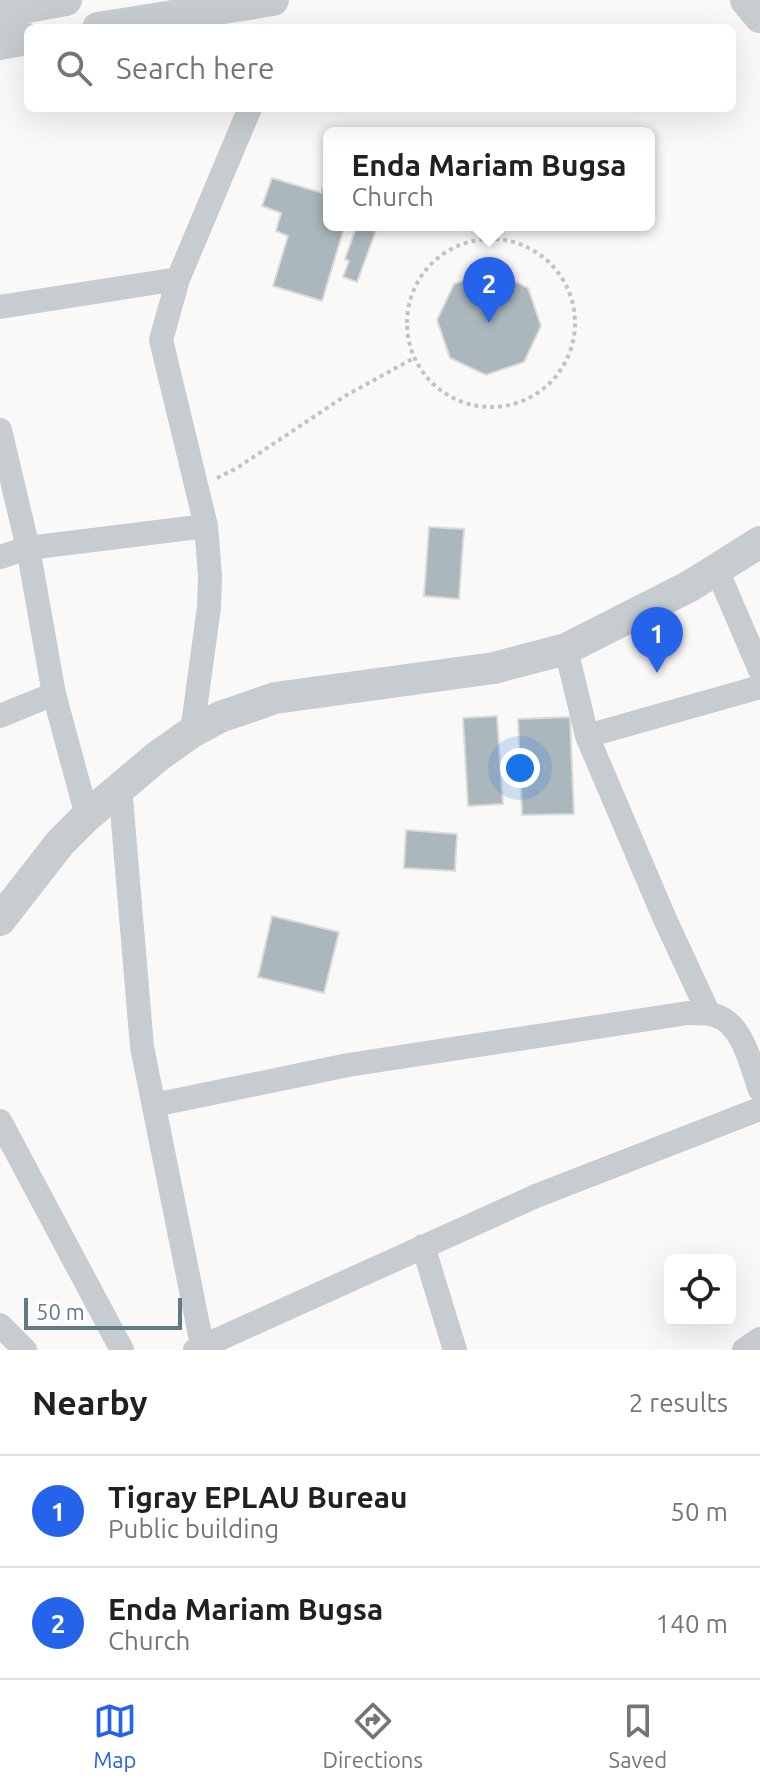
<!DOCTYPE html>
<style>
body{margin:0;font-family:Ubuntu,sans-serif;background:#f2f2f2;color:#202124}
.controls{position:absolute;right:24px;bottom:24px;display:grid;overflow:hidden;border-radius:12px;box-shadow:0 8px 32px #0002}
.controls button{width:72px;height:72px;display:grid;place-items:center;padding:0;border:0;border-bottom:2px solid #e0e0e0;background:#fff;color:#202124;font:40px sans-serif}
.scale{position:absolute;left:24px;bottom:20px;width:158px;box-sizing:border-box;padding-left:8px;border:4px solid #617a85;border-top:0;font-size:22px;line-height:28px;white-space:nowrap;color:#617a85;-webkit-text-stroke:6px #fff;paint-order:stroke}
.you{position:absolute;left:520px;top:768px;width:28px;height:28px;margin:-20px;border:6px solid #fff;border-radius:50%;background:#1a73e8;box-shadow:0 0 0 12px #1a73e833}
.badge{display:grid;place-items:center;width:52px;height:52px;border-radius:50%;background:#2563eb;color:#fff;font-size:26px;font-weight:700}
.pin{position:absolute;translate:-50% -66px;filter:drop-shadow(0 2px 4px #0008)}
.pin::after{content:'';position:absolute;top:42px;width:28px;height:24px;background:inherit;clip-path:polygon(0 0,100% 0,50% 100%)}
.popup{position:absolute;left:323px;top:127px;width:332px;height:104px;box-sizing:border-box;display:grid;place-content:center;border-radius:12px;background:#fff;filter:drop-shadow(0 2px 6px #0005);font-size:26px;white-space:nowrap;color:#757577}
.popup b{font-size:30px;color:#202124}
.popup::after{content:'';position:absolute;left:50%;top:100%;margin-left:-16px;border:16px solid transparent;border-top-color:#fff}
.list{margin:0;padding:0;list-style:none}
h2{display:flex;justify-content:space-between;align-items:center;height:104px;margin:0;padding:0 32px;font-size:34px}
h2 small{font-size:26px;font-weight:400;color:#757577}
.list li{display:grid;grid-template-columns:52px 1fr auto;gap:24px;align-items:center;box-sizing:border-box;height:112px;padding:0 32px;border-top:2px solid #e0e0e0}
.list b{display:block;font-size:30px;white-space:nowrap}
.list p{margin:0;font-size:26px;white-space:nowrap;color:#757577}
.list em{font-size:26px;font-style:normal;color:#757577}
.icon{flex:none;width:44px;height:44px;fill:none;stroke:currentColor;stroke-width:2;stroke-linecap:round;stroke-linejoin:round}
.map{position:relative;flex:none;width:760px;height:1350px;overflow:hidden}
.search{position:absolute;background:#fff;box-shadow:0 8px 32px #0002;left:24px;right:24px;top:24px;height:88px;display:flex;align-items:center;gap:20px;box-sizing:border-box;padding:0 28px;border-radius:12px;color:#757577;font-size:30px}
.sheet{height:328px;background:#fff}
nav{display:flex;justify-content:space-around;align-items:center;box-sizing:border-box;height:112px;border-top:2px solid #e0e0e0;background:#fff;font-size:22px;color:#757577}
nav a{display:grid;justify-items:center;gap:4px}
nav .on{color:#2563eb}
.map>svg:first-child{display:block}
.building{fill:#aab7bc;stroke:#dbdbd9;stroke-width:2}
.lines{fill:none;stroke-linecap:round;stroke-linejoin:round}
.path{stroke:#c0c4c5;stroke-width:4;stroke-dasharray:4 4;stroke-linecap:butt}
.minor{stroke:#c6cccf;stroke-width:24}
.tertiary{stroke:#c6cccf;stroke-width:32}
</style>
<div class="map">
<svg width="760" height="1350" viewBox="0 0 760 1350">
<rect width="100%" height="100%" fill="#faf9f7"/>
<path class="building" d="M272,178L322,193V188L329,189V225H345L322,301L273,286L288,236L276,231L281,213L262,206Z
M357,225H378L357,282L343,277L349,261L345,259Z
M492,270L528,288L541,326L524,362L486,375L450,358L437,320L454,284Z
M429,527L464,529L459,599L424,596Z
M497,716L503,804L468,806L463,718Z
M570,717L574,814L522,815L518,719Z
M406,830L457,834L455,871L404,868Z
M272,916L339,932L324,993L258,977Z"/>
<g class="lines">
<path class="path" d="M407 323a84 84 0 1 1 168 0a84 84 0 1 1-168 0Z
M217,478L237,468L345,396L414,358"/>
<path class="minor" d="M0,307L178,279
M0,430L28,548L54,694L87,816
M0,557L28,548L206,526
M717,570L760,670
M566,649L587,736L664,917L709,1014
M0,716L54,694
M192,732L209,607L210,576L206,526L161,340L178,279L250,108
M587,736L760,687
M120,786L142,1047L203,1350
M154,1105L348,1065L688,1013C696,1014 706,1012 714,1015C743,1023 751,1065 760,1090
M0,1121L122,1350
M423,1246L455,1350
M0,1325L25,1350
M195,1350L536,1196L760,1109
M744,1350L760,1339"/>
<path class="tertiary" d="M746,0L760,17
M0,12L66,0
M98,28L273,0
M0,44L28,39
M0,920L60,843L87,816L158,756L192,732L220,717L275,698L494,668L566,649L690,586L760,542"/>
</g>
</svg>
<div class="controls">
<button><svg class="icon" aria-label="locate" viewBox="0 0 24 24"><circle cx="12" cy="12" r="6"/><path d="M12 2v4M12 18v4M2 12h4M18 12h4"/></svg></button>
</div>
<div class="scale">50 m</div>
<div class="you"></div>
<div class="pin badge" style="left:657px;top:673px">1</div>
<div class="pin badge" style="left:489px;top:323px">2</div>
<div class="popup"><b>Enda Mariam Bugsa</b>Church</div>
<div class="search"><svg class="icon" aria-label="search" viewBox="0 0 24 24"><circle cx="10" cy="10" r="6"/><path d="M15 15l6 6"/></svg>Search here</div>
</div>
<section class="sheet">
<h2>Nearby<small>2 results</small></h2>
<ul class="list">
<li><span class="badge">1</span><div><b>Tigray EPLAU Bureau</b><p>Public building</p></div><em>50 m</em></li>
<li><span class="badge">2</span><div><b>Enda Mariam Bugsa</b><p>Church</p></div><em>140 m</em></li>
</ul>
</section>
<nav>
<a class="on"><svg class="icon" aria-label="map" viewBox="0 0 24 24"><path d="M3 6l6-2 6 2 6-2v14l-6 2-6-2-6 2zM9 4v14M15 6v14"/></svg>Map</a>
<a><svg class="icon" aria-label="directions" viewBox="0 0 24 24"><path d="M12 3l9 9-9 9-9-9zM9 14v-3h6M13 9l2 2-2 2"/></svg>Directions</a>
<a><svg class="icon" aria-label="saved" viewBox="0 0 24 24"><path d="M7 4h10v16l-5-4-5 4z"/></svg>Saved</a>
</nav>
